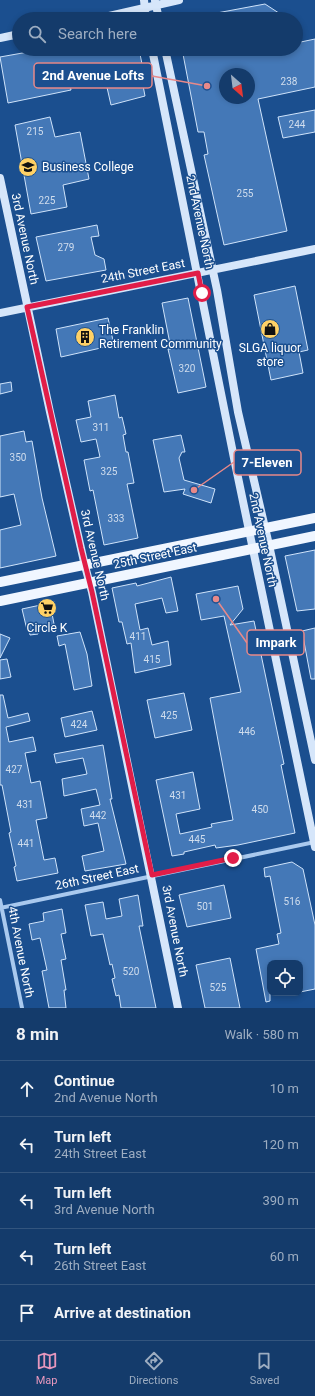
<!DOCTYPE html>
<meta charset="utf-8">
<style>
body{margin:0;font-family:Roboto,sans-serif;background:#1d4271;color:#f1f3f6}
.controls{position:absolute;right:12px;bottom:12px;display:grid;overflow:hidden;border-radius:8px;box-shadow:0 2px 6px #0003}
.controls button{width:36px;height:36px;display:grid;place-items:center;padding:0;border:0;border-bottom:1px solid #33557e;background:#143b6b;color:#f1f3f6;font:20px sans-serif}
.compass{position:absolute;left:219px;top:68px;width:36px;height:36px;border-radius:50%;background:#143b6b;box-shadow:0 2px 6px #0003;rotate:152deg}
.stop{position:absolute;width:12px;height:12px;margin:-9px;border:3px solid #e11d48;border-radius:50%;background:#fff}
.stop.end{background:#e11d48;border-color:#fff;box-shadow:0 1px 4px #0008}
.list{margin:0;padding:0;list-style:none}
h2{display:flex;justify-content:space-between;align-items:center;height:52px;margin:0;padding:0 16px;font-size:17px}
h2 small{font-size:13px;font-weight:400;color:#9dadc1}
.list li{display:grid;grid-template-columns:26px 1fr auto;gap:12px;align-items:center;box-sizing:border-box;height:56px;padding:0 16px;border-top:1px solid #33557e}
.list b{display:block;font-size:15px;white-space:nowrap}
.list p{margin:0;font-size:13px;white-space:nowrap;color:#9dadc1}
.list em{font-size:13px;font-style:normal;color:#9dadc1}
.icon{flex:none;width:22px;height:22px;fill:none;stroke:currentColor;stroke-width:2;stroke-linecap:round;stroke-linejoin:round}
.map{position:relative;flex:none;width:315px;height:1008px;overflow:hidden}
.search{position:absolute;background:#143b6b;box-shadow:0 2px 6px #0003;left:12px;right:12px;top:12px;height:44px;display:flex;align-items:center;gap:10px;box-sizing:border-box;padding:0 14px;border-radius:22px;color:#9dadc1;font-size:15px}
.sheet{height:332px;background:#143b6b}
nav{display:flex;justify-content:space-around;align-items:center;box-sizing:border-box;height:56px;border-top:1px solid #33557e;background:#143b6b;font-size:11px;color:#9dadc1}
nav a{display:grid;justify-items:center;gap:2px}
nav .on{color:#e797bd}
.map>svg:first-child{display:block}
.building{fill:#4478b7;stroke:#cfe3fa;fill-rule:evenodd}
.lines{fill:none;stroke-linecap:round;stroke-linejoin:round}
.street{stroke:#a9c9ee;stroke-width:4}
.secondary{stroke:#d6e6fa;stroke-width:8}
.primary{stroke:#f0f6ff;stroke-width:10}
.route{stroke:#e11d48;stroke-width:5}
.labels{text-anchor:middle;stroke-width:3;stroke-linejoin:round;paint-order:stroke}
.number-label{font-size:10px;fill:#d0dded}
.poi-label{font-size:12px;fill:#fff;stroke:#1b4f8f;text-anchor:start}
.street-label{font-size:12px;fill:#fff;stroke:#1b4f8f}
.leader{fill:none;stroke:#e88989;stroke-width:1.5}
.callout-dot{fill:#e88989;stroke:#1b4f8f;stroke-width:1.5}
.callout{fill:#1b4f8f;stroke:#e88989;stroke-width:1.5}
.callout-label{font-size:13px;text-anchor:middle;font-weight:bold;fill:#fff}
</style>
<div class="map">
<svg width="315" height="1008" viewBox="0 0 315 1008">
<rect width="100%" height="100%" fill="#1b4f8f"/>
<path class="building" d="M265,4L288,19H207L206,15Z
M315,39V87L258,99L287,231L224,245L204,155L208,154L204,132H198L182,49H296V43ZM225,74H249V98H225Z
M45,49H139L144,74L141,75L145,96L111,105L106,83L88,87L83,65L67,68L71,90L8,103L0,57Z
M315,110V132L283,138L278,117Z
M50,117L55,137L80,132L89,179L63,185L67,207L31,214L15,125Z
M97,225L99,236L91,237L95,255L104,259L106,270L46,281L36,237Z
M295,286L308,350L299,352L303,373L271,380L254,295Z
M188,298L206,387L178,393L168,349H171L162,303Z
M108,318L114,345L61,357L56,329Z
M11,382L12,391L0,394V384Z
M115,395L119,418L122,417L126,434L123,435L126,452H128L134,483L127,484L138,538L104,545L93,490L90,491L84,460L100,457L96,439L81,442L76,420L91,417L88,401Z
M24,431L26,442L32,441L42,498L56,556L0,568V530L21,525L14,494L0,497V436Z
M181,435L185,452H182L179,458L184,480L215,489L211,503L183,494L185,489L164,492L153,440Z
M315,550V609L297,611L285,556Z
M171,577L178,611L166,613L162,598L135,604L140,630L148,628L152,645L168,641L171,665L135,673L131,643L127,644L122,622H119L112,588L136,583L137,586Z
M238,586L243,609L230,625L254,621L284,764L281,765L295,833L238,845L216,848L215,845L184,852V854L172,856L156,780L193,772L200,809L176,814L180,834L212,827L211,824L233,820L210,698L241,692L224,616L201,620L196,594Z
M50,603L54,624L37,628L38,634L30,635L29,629L27,630L22,609Z
M315,628V679H311L302,631Z
M80,632L87,654L92,686L74,690L65,644L59,646L57,636Z
M0,634L10,638L0,658Z
M7,659L11,677L0,679V660Z
M184,693L192,730L155,738L147,700Z
M0,695H3L8,718L28,713L30,721L6,727L9,742L33,737L36,751L25,753L31,783L40,781L47,818L36,820L44,860L55,858L58,873L17,881L14,867L16,866L9,833L11,832L2,785H0Z
M92,711L97,730L65,737L61,718Z
M103,745L112,799H110L126,864L85,871L82,856L104,851L98,823L84,826L81,809L100,805L96,789L64,796L62,779L87,774L83,758L56,763L54,754Z
M292,862L303,869L315,925V989L300,992V963H270V1001L266,1002L256,949L279,944L277,934L281,933L270,876L265,877L264,868Z
M224,885L231,918L187,927L179,895Z
M138,895L143,926H139L156,1008H121L119,995L116,996L112,979L115,978L112,964L110,965L103,934L91,936L85,905L103,902L106,919L122,916L119,899Z
M62,909L66,933L61,934L66,959L61,960L66,990H64L66,1008H49L42,971L47,970L40,938L32,940L29,924L44,921L43,913Z
M230,958L240,1008H205L196,965Z"/>
<g class="lines">
<path class="street" d="M0,900L22,1008
M0,908L315,842"/>
<path class="secondary" d="M144,0L146,19
M155,1L159,19
M96,19L179,0
M0,38L19,34
M152,49L235,463L315,847
M165,49L217,290L238,412L269,545L315,760
M0,178L50,412L85,566L92,592L178,1008
M0,313L315,249"/>
<path class="primary" d="M0,582L315,518
M0,601L315,536"/>
</g>
<g class="lines">
<path class="route" d="M202,293L198,273L27,307L81,548L92,592L152,875L233,858"/>
</g>
<defs>
<symbol id="university-disc" viewBox="-11 -11 22 22"><circle r="9.5" fill="#ffd166" stroke="#1b4f8f"/><path d="M0-5L7-2L0 1L-7-2ZM-4 1L0 2.5L4 1V4Q0 6-4 4Z" fill="#111"/></symbol>
<symbol id="shop-disc" viewBox="-11 -11 22 22"><circle r="9.5" fill="#ffd166" stroke="#1b4f8f"/><path d="M-5-2.5h2.3a2.7 3.5 0 0 1 5.4 0H5L5.5 6h-11ZM-1.5-2.5h3a1.5 2.3 0 0 0-3 0Z" fill="#111"/></symbol>
<symbol id="building-disc" viewBox="-11 -11 22 22"><circle r="9.5" fill="#ffd166" stroke="#1b4f8f"/><path d="M-4-6H4V6H1V3H-1V6H-4ZM-2.5-4.3h1.7v1.8h-1.7ZM.8-4.3h1.7v1.8H.8ZM-2.5-1h1.7V.8h-1.7ZM.8-1h1.7V.8H.8Z" fill="#111"/></symbol>
<symbol id="supermarket-disc" viewBox="-11 -11 22 22"><circle r="9.5" fill="#ffd166" stroke="#1b4f8f"/><path d="M-6-5.5h2.5l.6 2H6L4.5 2H-2.5L-4.4-4H-6ZM-1.5 3.2a1.3 1.3 0 1 0 .1 0ZM3 3.2a1.3 1.3 0 1 0 .1 0Z" fill="#111"/></symbol>
</defs>
<g fill-rule="evenodd">
<use href="#university-disc" x="17" y="156" width="22" height="22"/>
<use href="#shop-disc" x="259" y="318" width="22" height="22"/>
<use href="#building-disc" x="74" y="326" width="22" height="22"/>
<use href="#supermarket-disc" x="36" y="597" width="22" height="22"/>
</g>
<g class="labels">
<g class="number-label">
<text x="289" y="85">238</text>
<text x="297" y="128">244</text>
<text x="35" y="135">215</text>
<text x="245" y="197">255</text>
<text x="47" y="204">225</text>
<text x="66" y="251">279</text>
<text x="187" y="372">320</text>
<text x="101" y="431">311</text>
<text x="18" y="461">350</text>
<text x="109" y="475">325</text>
<text x="116" y="522">333</text>
<text x="138" y="640">411</text>
<text x="152" y="663">415</text>
<text x="169" y="719">425</text>
<text x="79" y="728">424</text>
<text x="247" y="735">446</text>
<text x="14" y="773">427</text>
<text x="178" y="799">431</text>
<text x="25" y="808">431</text>
<text x="260" y="813">450</text>
<text x="98" y="819">442</text>
<text x="197" y="843">445</text>
<text x="26" y="847">441</text>
<text x="292" y="905">516</text>
<text x="205" y="910">501</text>
<text x="131" y="975">520</text>
<text x="218" y="991">525</text>
</g>
<g class="poi-label">
<text x="42" y="171">Business College</text>
<text x="99" y="334">The Franklin<tspan x="99" dy="14">Retirement Community</tspan></text>
<text x="270" y="352" text-anchor="middle">SLGA liquor<tspan x="270" dy="14">store</tspan></text>
<text x="47" y="632" text-anchor="middle">Circle K</text>
</g>
<g class="street-label">
<text transform="translate(200 222) rotate(78)" y="4">2nd Avenue North</text>
<text transform="translate(25 239) rotate(78)" y="4">3rd Avenue North</text>
<text transform="translate(143 271) rotate(-11)" y="4">24th Street East</text>
<text transform="translate(263 540) rotate(78)" y="4">2nd Avenue North</text>
<text transform="translate(95 555) rotate(77)" y="4">3rd Avenue North</text>
<text transform="translate(155 556) rotate(-12)" y="4">25th Street East</text>
<text transform="translate(97 877) rotate(-12)" y="4">26th Street East</text>
<text transform="translate(175 931) rotate(79)" y="4">3rd Avenue North</text>
<text transform="translate(21 952) rotate(79)" y="4">4th Avenue North</text>
</g>
</g>
<path class="leader" d="M207 86L152 76M194 490L234 462M216 599L247 643"/>
<g class="callout-dot">
<circle cx="207" cy="86" r="4"/>
<circle cx="194" cy="490" r="4"/>
<circle cx="216" cy="599" r="4"/>
</g>
<g class="callout">
<rect x="34" y="63" width="118" height="25" rx="4"/>
<rect x="234" y="450" width="67" height="25" rx="4"/>
<rect x="247" y="630" width="57" height="25" rx="4"/>
</g>
<g class="callout-label">
<text x="93" y="80">2nd Avenue Lofts</text>
<text x="267" y="467">7-Eleven</text>
<text x="276" y="647">Impark</text>
</g>
</svg>
<div class="controls">
<button><svg class="icon" aria-label="locate" viewBox="0 0 24 24"><circle cx="12" cy="12" r="6"/><path d="M12 2v4M12 18v4M2 12h4M18 12h4"/></svg></button>
</div>
<svg class="compass" viewBox="-18 -18 36 36"><path d="M0-13l5 13h-10z" fill="#e53935"/><path d="M0 13l5-13h-10z" fill="#9dadc1"/></svg>
<div class="stop" style="left:202px;top:293px"></div>
<div class="stop end" style="left:233px;top:858px"></div>
<div class="search"><svg class="icon" aria-label="search" viewBox="0 0 24 24"><circle cx="10" cy="10" r="6"/><path d="M15 15l6 6"/></svg>Search here</div>
</div>
<section class="sheet">
<h2>8 min<small>Walk · 580 m</small></h2>
<ul class="list">
<li><svg class="icon" aria-label="ahead" viewBox="0 0 24 24"><path d="M12 20V5M6 11l6-6 6 6"/></svg><div><b>Continue</b><p>2nd Avenue North</p></div><em>10 m</em></li>
<li><svg class="icon" aria-label="left" viewBox="0 0 24 24"><path d="M17 20v-9H6M10 6l-5 5 5 5"/></svg><div><b>Turn left</b><p>24th Street East</p></div><em>120 m</em></li>
<li><svg class="icon" aria-label="left" viewBox="0 0 24 24"><path d="M17 20v-9H6M10 6l-5 5 5 5"/></svg><div><b>Turn left</b><p>3rd Avenue North</p></div><em>390 m</em></li>
<li><svg class="icon" aria-label="left" viewBox="0 0 24 24"><path d="M17 20v-9H6M10 6l-5 5 5 5"/></svg><div><b>Turn left</b><p>26th Street East</p></div><em>60 m</em></li>
<li><svg class="icon" aria-label="arrive" viewBox="0 0 24 24"><path d="M6 21V4h12l-3 4 3 4H6"/></svg><div><b>Arrive at destination</b></div></li>
</ul>
</section>
<nav>
<a class="on"><svg class="icon" aria-label="map" viewBox="0 0 24 24"><path d="M3 6l6-2 6 2 6-2v14l-6 2-6-2-6 2zM9 4v14M15 6v14"/></svg>Map</a>
<a><svg class="icon" aria-label="directions" viewBox="0 0 24 24"><path d="M12 3l9 9-9 9-9-9zM9 14v-3h6M13 9l2 2-2 2"/></svg>Directions</a>
<a><svg class="icon" aria-label="saved" viewBox="0 0 24 24"><path d="M7 4h10v16l-5-4-5 4z"/></svg>Saved</a>
</nav>
